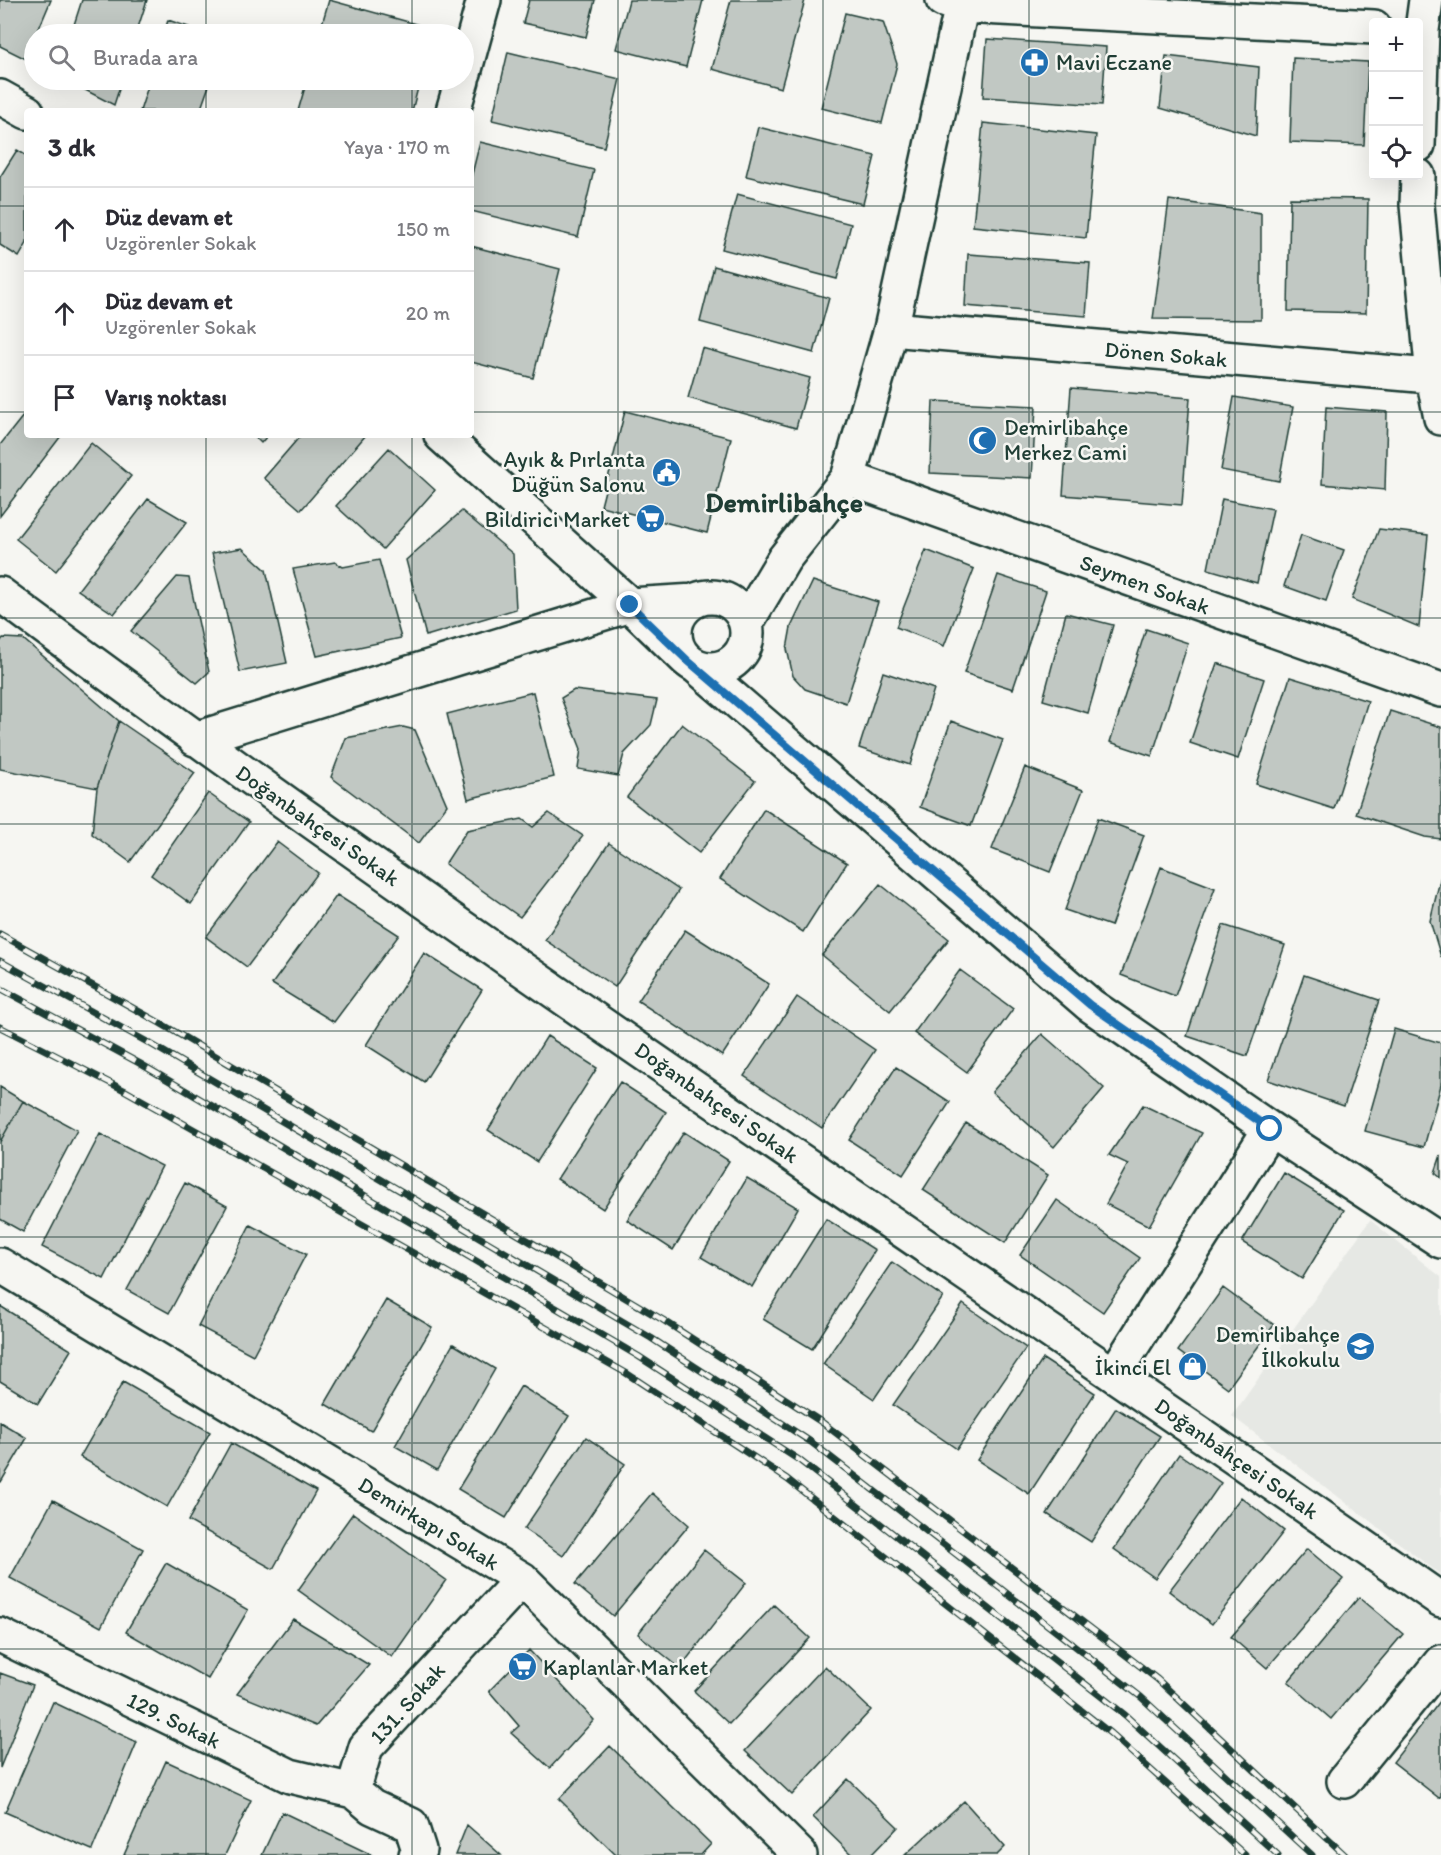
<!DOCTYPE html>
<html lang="tr">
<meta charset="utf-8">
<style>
body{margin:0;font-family:Itim,sans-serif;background:#f2f2f3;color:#2b2b33}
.controls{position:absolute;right:18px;top:18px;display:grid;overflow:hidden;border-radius:6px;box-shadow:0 6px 24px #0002}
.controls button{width:54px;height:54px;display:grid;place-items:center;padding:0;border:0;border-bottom:2px solid #e1e1e2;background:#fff;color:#2b2b33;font:30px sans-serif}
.stop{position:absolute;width:18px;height:18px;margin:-14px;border:4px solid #1f6fb2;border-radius:50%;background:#fff}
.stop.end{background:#1f6fb2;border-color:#fff;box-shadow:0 2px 6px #0008}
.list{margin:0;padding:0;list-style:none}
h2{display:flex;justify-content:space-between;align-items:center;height:78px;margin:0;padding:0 24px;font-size:26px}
h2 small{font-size:20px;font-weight:400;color:#7c7c81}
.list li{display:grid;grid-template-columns:39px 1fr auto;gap:18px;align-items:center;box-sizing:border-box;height:84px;padding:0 24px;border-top:2px solid #e1e1e2}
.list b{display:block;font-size:22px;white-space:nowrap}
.list p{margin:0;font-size:20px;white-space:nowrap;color:#7c7c81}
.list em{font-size:20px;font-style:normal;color:#7c7c81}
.icon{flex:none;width:33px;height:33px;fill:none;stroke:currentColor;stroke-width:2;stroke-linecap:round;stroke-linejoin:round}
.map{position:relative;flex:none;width:1441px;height:1855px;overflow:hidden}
.search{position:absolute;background:#fff;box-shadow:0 6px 24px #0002;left:24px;top:24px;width:450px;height:66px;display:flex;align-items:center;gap:15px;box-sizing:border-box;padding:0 21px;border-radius:33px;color:#7c7c81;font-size:22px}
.panel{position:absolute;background:#fff;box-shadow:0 6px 24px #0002;left:24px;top:108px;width:450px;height:330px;border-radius:6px}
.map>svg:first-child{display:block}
.built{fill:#e6e8e4}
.building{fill:#c1c8c3;stroke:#1f3d34;stroke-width:1.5}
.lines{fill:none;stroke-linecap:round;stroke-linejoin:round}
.minor-casing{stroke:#1f3d34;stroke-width:38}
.minor{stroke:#f6f6f2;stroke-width:33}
.rail-casing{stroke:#1f3d34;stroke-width:7}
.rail{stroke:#f6f6f2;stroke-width:4.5;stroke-dasharray:14;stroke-linecap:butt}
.route{stroke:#1f6fb2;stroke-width:8}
.grid{fill:none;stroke:#1f3d34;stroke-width:1.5;stroke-opacity:0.55}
.labels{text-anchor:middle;stroke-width:5;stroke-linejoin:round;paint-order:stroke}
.poi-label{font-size:22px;fill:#1f3d34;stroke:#f6f6f2;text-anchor:end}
.street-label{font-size:22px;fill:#1f3d34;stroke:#f6f6f2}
.district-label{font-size:28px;font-weight:bold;fill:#1f3d34;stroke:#f6f6f2}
</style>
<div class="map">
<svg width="1441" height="1855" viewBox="0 0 1441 1855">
<rect width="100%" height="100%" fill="#f6f6f2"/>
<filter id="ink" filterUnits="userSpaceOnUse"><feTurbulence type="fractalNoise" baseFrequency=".0167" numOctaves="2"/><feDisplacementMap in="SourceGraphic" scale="12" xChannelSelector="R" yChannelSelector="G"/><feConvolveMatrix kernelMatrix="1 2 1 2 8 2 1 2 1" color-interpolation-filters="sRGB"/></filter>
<g filter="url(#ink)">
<path class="built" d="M1370,1220L1441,1277V1575L1232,1416Z"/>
<path class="building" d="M0,0H51L26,59L0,46Z
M82,0H147L136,34H71Z
M329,0L434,29L433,34H319Z
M529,0H595L586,37L523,23Z
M629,0H703L686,67L616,49Z
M731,0H805L781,88L712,69Z
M845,13L883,22L897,64L882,123L821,108Z
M168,20L209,34H164Z
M987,39L1106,47L1102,105L983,97Z
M508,52L620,79L604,147L492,120Z
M1166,56L1259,67L1256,136L1160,108Z
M1293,58L1368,62L1364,145L1290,142Z
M66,80H122L114,105Z
M150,80H211L200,111H140Z
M307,80H420L412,111H298Z
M983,123L1096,135L1086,238L973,226Z
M758,127L875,156L863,204L746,176Z
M480,142L594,170L578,237L471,211V178Z
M17,150L27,156V243L19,257L0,245V177Z
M737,194L851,224L837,279L722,249Z
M1290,198L1368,199L1366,313L1288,311Z
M1169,200L1261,213V320L1153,319Z
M471,246L560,269L533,378L471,362Z
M968,254L1090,263L1086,316L965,306Z
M714,266L829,298L814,353L700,322Z
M702,348L810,378L796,428L688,398Z
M1071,388L1190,398L1182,505L1063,495Z
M1234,397L1293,407L1279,481L1221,470Z
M933,401L1036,406L1032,478L930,473Z
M1326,407L1387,412L1385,490L1322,484Z
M27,411V435L61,436L0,516V445Z
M625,411L731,438L707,533L601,506Z
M253,435H268L261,443Z
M301,435H366L301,510L264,478Z
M91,443L131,476L56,571L16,539Z
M389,448L435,490L383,549L336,506Z
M148,499L187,522L114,614L78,590Z
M1222,499L1273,509L1257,583L1208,569Z
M462,511L513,554L516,609L426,636L406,560Z
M1379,529L1428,535L1419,627L1352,599Z
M1301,535L1344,550L1326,601L1284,586Z
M242,548L266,570L287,663L240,672L212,553Z
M926,550L974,569L944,646L896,627Z
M379,560L401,638L317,656L293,569L335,562L343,567Z
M998,575L1046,591L1013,689L964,673Z
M177,577L189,578L209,672L197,683L131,631Z
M813,581L878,602L846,703L805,689L793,676L787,649L791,627Z
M1066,613L1113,625L1088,713L1043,700Z
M1146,629L1188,643L1152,756L1110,742Z
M3,638L23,639L119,721L97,788L0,769V642Z
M1217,663L1264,679L1238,759L1190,743Z
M883,672L934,689L910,765L859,748Z
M1290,677L1368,701L1334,809L1256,784Z
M574,690L657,700L651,725L624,754L618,776L578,769L581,749L561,698Z
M533,692L554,777L468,799L447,714Z
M1390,711L1441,727V839L1425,837L1356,814Z
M119,721L195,773L130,862L92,834L97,788Z
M951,721L1003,740L971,826L920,807Z
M682,724L755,781L699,853L627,797Z
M403,727L415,730L447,805L419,843L331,777L346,738Z
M1025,767L1083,790L1050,872L992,849Z
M208,793L249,822L191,904L151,875Z
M764,809L847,863L803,932L720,879Z
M549,813L583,836L520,917L445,864L467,830L522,819L533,827Z
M1098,818L1144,835L1111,926L1065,910Z
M277,842L318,873L247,967L206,937Z
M609,843L679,890L615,987L545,940Z
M1161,867L1215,888L1175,996L1121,975Z
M1441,876V957L1430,921Z
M880,884L949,939L890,1011L822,955Z
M337,895L399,935L334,1022L272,984Z
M1223,925L1285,945L1247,1056L1187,1036Z
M685,930L769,984L722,1056L638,1001Z
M424,953L482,990L424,1082L366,1045Z
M960,970L1013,1009L967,1072L914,1033Z
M1304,975L1379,1000L1344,1106L1268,1080Z
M797,997L875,1050L822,1128L744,1076Z
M1394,1029L1441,1043V1085L1424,1147L1365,1131Z
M1042,1034L1104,1088L1054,1147L992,1092Z
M547,1036L597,1068L537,1162L488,1130Z
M896,1067L950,1102L903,1175L849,1140Z
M620,1082L666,1112L603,1209L557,1179Z
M0,1087L23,1101L0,1142Z
M23,1101L77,1130L23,1232L0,1219V1142Z
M1143,1105L1202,1133L1149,1226L1106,1204L1128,1164L1109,1155Z
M966,1123L1048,1175L1005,1243L923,1190Z
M684,1132L729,1161L673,1250L627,1220Z
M100,1134L162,1166L104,1279L42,1247Z
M1441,1155V1178L1435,1173Z
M1284,1173L1344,1210L1302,1279L1242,1242Z
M747,1178L798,1208L752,1287L701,1257Z
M185,1183L227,1206L169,1313L127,1290Z
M1057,1200L1140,1258L1103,1312L1020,1255Z
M826,1219L875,1250L812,1349L763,1319Z
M250,1225L306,1254L253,1355L198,1326Z
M892,1262L943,1297L874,1399L823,1364Z
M1223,1288L1274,1325L1228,1388L1178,1351Z
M386,1300L432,1327L371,1431L325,1404Z
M963,1304L1026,1348L957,1449L893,1405Z
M0,1306L71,1350L38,1404L0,1381Z
M453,1344L495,1369L437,1470L395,1446Z
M1043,1359L1095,1393L1029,1494L977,1460Z
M123,1382L210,1432L167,1507L80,1457Z
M521,1386L569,1416L506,1518L458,1489Z
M1116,1408L1160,1436L1091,1542L1047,1514Z
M0,1422L27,1438L1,1482H0Z
M586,1437L625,1464L563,1556L524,1529Z
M231,1443L316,1491L273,1569L188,1521Z
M1179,1454L1221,1483L1155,1578L1114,1549Z
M652,1493L689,1525L613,1616L575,1584Z
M1241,1497L1284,1531L1212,1624L1169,1591Z
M53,1500L143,1549L101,1627L10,1578Z
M353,1513L446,1580L392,1657L298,1590Z
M1307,1549L1343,1579L1267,1668L1231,1637Z
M704,1550L746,1583L680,1668L638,1634Z
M166,1563L248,1610L208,1679L126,1632Z
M1359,1597L1403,1634L1331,1719L1288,1682Z
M774,1605L810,1638L729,1724L694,1691Z
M293,1619L369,1665L316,1726L237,1694Z
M529,1650L594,1720L550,1768L511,1733L519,1726L489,1691Z
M825,1666L871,1710L792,1795L745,1751Z
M0,1673L33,1685L0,1768Z
M1441,1700V1796L1439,1798L1393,1762Z
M53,1702L137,1742L92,1850L5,1812Z
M610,1746L711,1844L701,1855H616L559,1799Z
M166,1761L251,1800L225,1855H124Z
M848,1779L898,1827L871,1855H852L813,1817Z
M964,1801L1005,1847L997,1855H905Z
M282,1812L372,1855H262Z
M467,1825L501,1855H455Z"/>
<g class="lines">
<defs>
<path id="minor" d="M943,0L961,6L1374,27
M464,73L484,0
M0,97L27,112
M453,111L462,80
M1418,145L1422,30L1426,0
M1418,176L1417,205L1433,377L1441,418
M891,329L1441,377
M441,435L630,605L687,660
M848,478L1441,690
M0,594C469,945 960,1265 1441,1600
M675 633a36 36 0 1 1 72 0a36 36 0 1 1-72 0Z
M746,623L784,559L848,478L891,329L963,0
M696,666L1090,1005L1270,1129L1441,1241
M195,739L630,605L695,601
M0,1265L522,1579L800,1855
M1115,1373L1270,1129
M0,1635L290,1776L353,1791
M1344,1781L1441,1662
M416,1855L419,1850L411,1825L372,1807L353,1791L366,1747L522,1579"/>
</defs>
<use href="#minor" class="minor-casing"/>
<use href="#minor" class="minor"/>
<defs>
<path id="rail" d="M0,934L160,1023L663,1320L823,1423L1157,1679L1345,1855
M0,961L149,1043L651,1338L811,1442L1141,1697L1312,1855
M0,988L139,1063L638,1356L799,1460L1125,1715L1278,1855
M0,1027L124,1090L626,1373L787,1479L1110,1733L1245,1855"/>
</defs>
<use href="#rail" class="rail-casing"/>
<use href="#rail" class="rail"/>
</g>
</g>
<g class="lines" filter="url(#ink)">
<path class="route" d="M630,605L687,660L1090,1005L1270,1129"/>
</g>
<path class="grid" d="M206,0V34M412,0V34M618,0V1855M823,0V1855M1029,0V1855M1235,0V1855M206,80V111M412,80V111M0,206H27M471,206H1441M0,412H27M471,412H1441M206,435V1855M412,435V1855M0,618H1441M0,824H1441M0,1031H1441M0,1237H1441M0,1443H1441M0,1649H1441"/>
<defs>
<symbol id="pharmacy-disc" viewBox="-11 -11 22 22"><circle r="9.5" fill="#1f6fb2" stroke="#f6f6f2"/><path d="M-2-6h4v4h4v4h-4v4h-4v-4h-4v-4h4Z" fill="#fff"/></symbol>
<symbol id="mosque-disc" viewBox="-11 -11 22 22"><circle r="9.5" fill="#1f6fb2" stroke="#f6f6f2"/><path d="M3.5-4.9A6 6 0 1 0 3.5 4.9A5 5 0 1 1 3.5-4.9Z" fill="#fff"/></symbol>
<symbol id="civic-disc" viewBox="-11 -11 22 22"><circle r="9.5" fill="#1f6fb2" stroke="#f6f6f2"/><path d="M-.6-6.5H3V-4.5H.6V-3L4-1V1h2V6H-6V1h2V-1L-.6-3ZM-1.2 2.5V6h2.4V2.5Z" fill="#fff"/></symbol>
<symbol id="supermarket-disc" viewBox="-11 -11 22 22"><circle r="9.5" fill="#1f6fb2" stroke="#f6f6f2"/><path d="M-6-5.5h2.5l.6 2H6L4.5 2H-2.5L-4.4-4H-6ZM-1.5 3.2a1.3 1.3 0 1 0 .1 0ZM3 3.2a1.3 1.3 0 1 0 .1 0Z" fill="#fff"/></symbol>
<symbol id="school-disc" viewBox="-11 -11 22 22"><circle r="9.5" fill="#1f6fb2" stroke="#f6f6f2"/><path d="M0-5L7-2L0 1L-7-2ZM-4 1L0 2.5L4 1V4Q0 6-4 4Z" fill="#fff"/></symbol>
<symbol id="shop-disc" viewBox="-11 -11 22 22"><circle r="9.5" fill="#1f6fb2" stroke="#f6f6f2"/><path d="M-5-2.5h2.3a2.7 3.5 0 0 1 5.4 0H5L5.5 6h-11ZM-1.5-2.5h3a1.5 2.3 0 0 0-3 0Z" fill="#fff"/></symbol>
</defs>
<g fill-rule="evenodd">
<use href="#pharmacy-disc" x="1018" y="46" width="33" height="33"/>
<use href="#mosque-disc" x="966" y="424" width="33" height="33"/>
<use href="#civic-disc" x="650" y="456" width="33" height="33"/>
<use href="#supermarket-disc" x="634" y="502" width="33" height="33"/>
<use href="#school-disc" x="1344" y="1330" width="33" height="33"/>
<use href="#shop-disc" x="1176" y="1350" width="33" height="33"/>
<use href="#supermarket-disc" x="506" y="1650" width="33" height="33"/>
</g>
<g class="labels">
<g class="poi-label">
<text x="1056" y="70" text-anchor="start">Mavi Eczane</text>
<text x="1004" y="435" text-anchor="start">Demirlibahçe<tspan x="1004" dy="25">Merkez Cami</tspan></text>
<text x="645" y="467">Ayık &amp; Pırlanta<tspan x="645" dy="25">Düğün Salonu</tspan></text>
<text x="630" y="527">Bildirici Market</text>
<text x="1340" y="1342">Demirlibahçe<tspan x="1340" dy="25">İlkokulu</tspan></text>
<text x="1171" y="1375">İkinci El</text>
<text x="543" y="1675" text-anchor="start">Kaplanlar Market</text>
</g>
<g class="street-label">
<text transform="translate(1166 354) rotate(5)" y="8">Dönen Sokak</text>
<text transform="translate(1145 584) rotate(20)" y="8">Seymen Sokak</text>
<text transform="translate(318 825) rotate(35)" y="8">Doğanbahçesi Sokak</text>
<text transform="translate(717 1102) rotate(35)" y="8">Doğanbahçesi Sokak</text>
<text transform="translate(1237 1458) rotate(35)" y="8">Doğanbahçesi Sokak</text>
<text transform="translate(429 1523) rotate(31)" y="8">Demirkapı Sokak</text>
<text transform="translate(407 1703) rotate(-48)" y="8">131. Sokak</text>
<text transform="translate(174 1720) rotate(26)" y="8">129. Sokak</text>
</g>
<g class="district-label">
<text x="784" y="512">Demirlibahçe</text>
</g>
</g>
</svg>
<div class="controls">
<button>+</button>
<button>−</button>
<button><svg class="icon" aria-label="locate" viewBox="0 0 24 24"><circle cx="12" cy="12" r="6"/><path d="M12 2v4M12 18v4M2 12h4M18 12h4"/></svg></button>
</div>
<div class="stop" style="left:1270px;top:1129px"></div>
<div class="stop end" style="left:630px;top:605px"></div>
<div class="search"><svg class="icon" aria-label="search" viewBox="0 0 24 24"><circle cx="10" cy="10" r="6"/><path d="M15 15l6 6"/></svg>Burada ara</div>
<section class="panel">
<h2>3 dk<small>Yaya · 170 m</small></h2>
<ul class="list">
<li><svg class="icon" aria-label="ahead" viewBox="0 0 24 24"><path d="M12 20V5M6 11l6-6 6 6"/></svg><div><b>Düz devam et</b><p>Uzgörenler Sokak</p></div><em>150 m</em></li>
<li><svg class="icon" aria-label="ahead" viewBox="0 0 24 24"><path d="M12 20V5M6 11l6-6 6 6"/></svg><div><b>Düz devam et</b><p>Uzgörenler Sokak</p></div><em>20 m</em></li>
<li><svg class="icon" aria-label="arrive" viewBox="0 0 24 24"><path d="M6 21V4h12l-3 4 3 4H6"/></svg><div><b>Varış noktası</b></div></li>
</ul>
</section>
</div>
